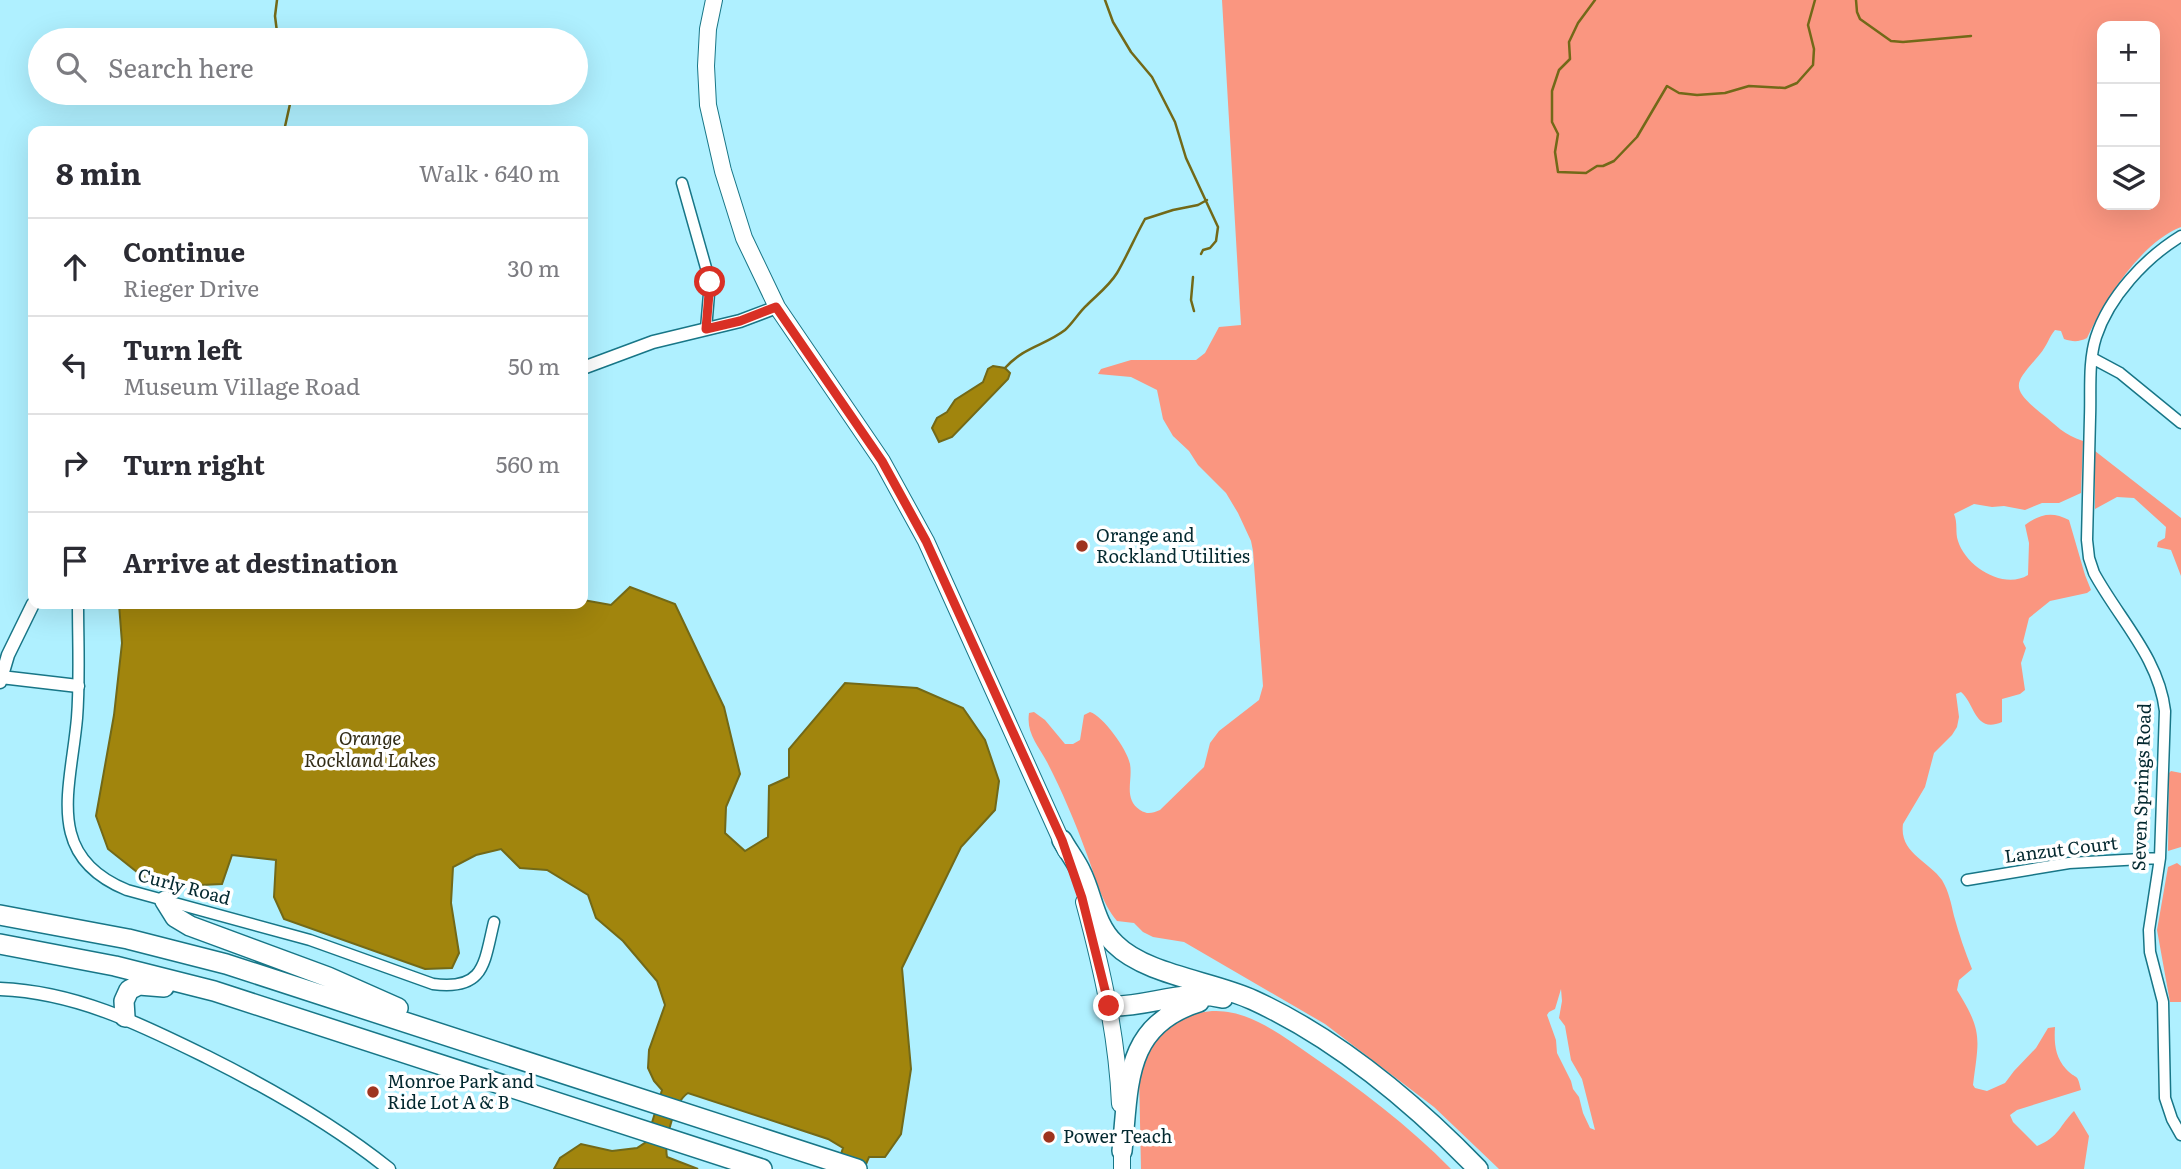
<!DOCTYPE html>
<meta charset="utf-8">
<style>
body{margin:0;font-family:Literata,serif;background:#f7f7f7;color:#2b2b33}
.controls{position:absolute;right:21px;top:21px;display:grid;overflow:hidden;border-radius:14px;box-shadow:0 7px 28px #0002}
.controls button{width:63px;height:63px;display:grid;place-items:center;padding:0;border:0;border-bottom:2px solid #e1e1e2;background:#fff;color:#2b2b33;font:35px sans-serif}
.stop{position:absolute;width:21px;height:21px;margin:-16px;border:5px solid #d93025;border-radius:50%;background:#fff}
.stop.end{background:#d93025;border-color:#fff;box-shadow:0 2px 7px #0008}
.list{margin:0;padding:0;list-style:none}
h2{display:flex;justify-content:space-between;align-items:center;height:91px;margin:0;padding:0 28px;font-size:30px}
h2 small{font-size:23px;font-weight:400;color:#7c7c81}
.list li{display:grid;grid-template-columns:46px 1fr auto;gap:21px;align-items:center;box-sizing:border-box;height:98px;padding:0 28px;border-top:2px solid #e1e1e2}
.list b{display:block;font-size:26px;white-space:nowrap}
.list p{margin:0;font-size:23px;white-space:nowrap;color:#7c7c81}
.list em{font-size:23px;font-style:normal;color:#7c7c81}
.icon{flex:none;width:38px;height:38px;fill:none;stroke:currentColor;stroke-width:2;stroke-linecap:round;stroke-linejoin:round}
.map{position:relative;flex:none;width:2181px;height:1169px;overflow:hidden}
.search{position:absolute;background:#fff;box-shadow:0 7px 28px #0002;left:28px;top:28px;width:560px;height:77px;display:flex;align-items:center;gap:18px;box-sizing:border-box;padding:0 24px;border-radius:38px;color:#7c7c81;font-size:26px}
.panel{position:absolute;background:#fff;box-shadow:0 7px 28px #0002;left:28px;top:126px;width:560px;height:483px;border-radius:14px}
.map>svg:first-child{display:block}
.forest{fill:#fa9680;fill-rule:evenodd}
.water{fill:#a1850d;stroke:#726918;stroke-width:2}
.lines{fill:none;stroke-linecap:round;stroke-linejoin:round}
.stream{stroke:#726918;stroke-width:2.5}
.minor-casing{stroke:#187687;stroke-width:13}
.tertiary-casing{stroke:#187687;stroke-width:15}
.primary-casing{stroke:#187687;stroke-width:18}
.motorway-casing{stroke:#187687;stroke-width:22}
.minor{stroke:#fff;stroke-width:10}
.tertiary{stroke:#fff;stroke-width:12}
.primary{stroke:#fff;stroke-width:16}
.motorway{stroke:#fff;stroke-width:19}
.route{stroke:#d93025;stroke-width:9}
.poi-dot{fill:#9e341f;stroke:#fff;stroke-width:2.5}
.labels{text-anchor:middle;stroke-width:7;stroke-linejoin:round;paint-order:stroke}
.poi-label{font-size:18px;fill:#042930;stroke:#fff;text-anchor:start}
.street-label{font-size:18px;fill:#042930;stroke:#fff}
.water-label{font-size:19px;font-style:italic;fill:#322c16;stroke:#fff}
</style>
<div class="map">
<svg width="2181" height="1169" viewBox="0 0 2181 1169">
<rect width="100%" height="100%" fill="#aff0ff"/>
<path class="forest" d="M1222,0H2181V227C2140,243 2105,300 2087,338C2079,342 2073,342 2064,339L2061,331L2055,330C2049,337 2047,346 2040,354C2015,384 2008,386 2042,414C2056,425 2064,435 2083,441L2081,493L2059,503H2042L2025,510L2004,506L1992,507L1974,504L1954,514C1958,523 1955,532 1958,541C1966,567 2004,590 2028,575L2029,543L2025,525C2040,514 2052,511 2069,520L2085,575L2091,590L2087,593L2050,601L2029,618L2023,642L2026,648L2021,663L2025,690L2020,694L2002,699V722C1975,734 1975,704 1961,692L1956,694L1959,717L1957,727L1952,735L1934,753L1925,787L1903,824C1899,853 1929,861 1942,880C1949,892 1951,903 1954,916C1959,934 1965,952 1972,969L1959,980L1957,990C1983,1032 1979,1038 1973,1085L1975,1088L1987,1091L2005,1083L2014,1071L2036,1048L2048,1028L2055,1027C2054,1043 2055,1057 2066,1069C2077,1081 2077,1071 2081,1090L2017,1110L2010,1115L2013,1122L2037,1146C2059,1137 2060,1125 2074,1111L2089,1136L2084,1169H1499L1434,1107L1325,1024L1184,942L1153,937L1143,932L1134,923L1117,921C1101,902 1095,875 1086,852C1075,822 1062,791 1047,762C1038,745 1026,733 1029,713L1034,712L1045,720L1065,744H1073L1080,740L1084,715L1090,712C1103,716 1127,749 1130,764C1133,781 1123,798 1140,810C1148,815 1152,813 1160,810L1204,767L1210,743L1219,731L1259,700L1263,686L1253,551L1251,541L1238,513L1226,493L1198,465L1189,451L1173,436L1163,419L1157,390L1131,377L1098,374L1101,369L1131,360H1196L1205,353L1219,327L1241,325ZM2102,26H2155V205H2102ZM1561,989L1562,1001L1559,1018L1565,1026L1571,1060L1582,1079L1595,1130L1590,1128L1583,1113L1579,1097L1573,1089L1571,1081L1557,1053L1556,1040L1547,1015L1549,1012L1555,1009Z
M2095,451L2181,518V576L2171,550L2157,547L2158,542L2165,538L2166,527L2134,498L2117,497L2095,509Z
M2171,771L2181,773V847L2168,851L2169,773Z
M2177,863L2181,866V1002H2170L2157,930L2168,867Z
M1212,1011C1223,1011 1233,1012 1244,1016C1267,1024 1288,1040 1309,1054C1360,1089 1408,1125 1451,1169H1141L1139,1075L1152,1042L1172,1023L1197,1013Z"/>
<path class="water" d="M993,366L1005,368L1010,373L1008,379L952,437L939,442L932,428L937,418L947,412L955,400L983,382L988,369Z
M630,587L675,604L724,707L740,774L726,807L725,833L745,851L768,837L769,786L789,777V749L845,683L917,688L963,708L985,740L999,781L995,810L961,847L902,968L911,1069L901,1134L885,1157H869L864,1169H836L843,1148L828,1139L688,1093C674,1102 664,1141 667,1157L698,1169H554L560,1158L581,1144L612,1151L637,1148L646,1142L662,1090L654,1081L648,1068L649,1050L665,1005L657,981L623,941L596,918L588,895L547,870L520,868L501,849L476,855L453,867L451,903L459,953L452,968L425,969L284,919L274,897L276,860L232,855L222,884L201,885L142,876L108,849L96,816L114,715L122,643L119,604H583V600L611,605Z"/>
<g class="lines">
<path class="stream" d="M277,0L275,16L278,40
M1105,0L1113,22L1131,52L1152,77L1175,122L1186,158L1218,227L1216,241L1210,248L1203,250L1201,254
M1595,0L1578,23L1569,42L1570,59L1559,70L1552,91V122L1558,134L1555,152L1558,172L1586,173L1597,166H1603L1614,161L1637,137L1667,86L1679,93L1697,95L1725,93L1749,86L1785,88L1797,83L1813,65L1814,49L1808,25L1815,0
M1856,0L1857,12L1860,19L1891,41L1903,42L1971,36
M284,131L290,104V93
M1193,277L1191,300L1194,311
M1005,368C1025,346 1044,346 1065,330C1073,323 1079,312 1087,305C1097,295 1109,286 1117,273C1127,256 1135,237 1145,219L1173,210L1198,205L1207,200"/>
<defs>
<path id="minor" d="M682,183L710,282L706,329
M2181,236C2145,258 2109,297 2096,337C2088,362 2091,391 2090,417C2089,458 2088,499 2087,540L2089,558L2094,573C2119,619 2159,658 2165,711L2160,858L2149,930L2150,952L2163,1002L2165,1098L2172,1119L2181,1135
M2092,358L2120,373L2181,423
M78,604C78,641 80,680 77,718C71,788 43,856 127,890L310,940L433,984C485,991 484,963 494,922
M1967,880L2069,863L2160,858"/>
<path id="tertiary" d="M583,368L653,342L740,321L777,307
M1,677L78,686
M0,682L8,655L33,604
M0,989C76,992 140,1024 207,1057C271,1089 333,1124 389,1169"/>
<path id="primary" d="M714,0L708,29L706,66L708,105L723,171L744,238L777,307L882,461L926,541L1066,851
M1084,902C1102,969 1117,1035 1120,1104
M1122,1140V1169"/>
<path id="motorway" d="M1062,840C1068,851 1076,861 1081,872C1093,896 1094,924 1115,944C1146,975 1212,981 1253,1000C1338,1039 1413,1102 1478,1169
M165,901L175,917L190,926L328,977L398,1008
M0,915L128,939L226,964L857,1169
M0,944L115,966L214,991L762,1169
M1109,1006C1147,1008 1184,988 1223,998
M125,1017L124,1001L129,990L139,985L164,987
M1122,1151C1129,1086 1123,1025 1199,1002"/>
</defs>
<use href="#minor" class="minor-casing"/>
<use href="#tertiary" class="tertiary-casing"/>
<use href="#primary" class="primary-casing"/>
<use href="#motorway" class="motorway-casing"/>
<use href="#minor" class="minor"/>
<use href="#tertiary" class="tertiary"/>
<use href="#primary" class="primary"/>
<use href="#motorway" class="motorway"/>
</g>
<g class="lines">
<path class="route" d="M710,282L706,329L740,321L776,307L882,461L926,541L1062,840L1082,898L1109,1006"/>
</g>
<g class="poi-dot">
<circle cx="1082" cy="546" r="7"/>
<circle cx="373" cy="1092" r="7"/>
<circle cx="1049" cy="1137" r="7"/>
</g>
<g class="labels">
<g class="poi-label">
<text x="1096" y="542">Orange and<tspan x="1096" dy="21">Rockland Utilities</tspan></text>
<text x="387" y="1088">Monroe Park and<tspan x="387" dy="21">Ride Lot A &amp; B</tspan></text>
<text x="1063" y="1143">Power Teach</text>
</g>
<g class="street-label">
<text transform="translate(2142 787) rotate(-88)" y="6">Seven Springs Road</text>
<text transform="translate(2061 850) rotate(-7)" y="6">Lanzut Court</text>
<text transform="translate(184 887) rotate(15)" y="6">Curly Road</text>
</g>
<g class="water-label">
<text x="370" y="745">Orange<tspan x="370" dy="22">Rockland Lakes</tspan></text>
</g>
</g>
</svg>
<div class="controls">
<button>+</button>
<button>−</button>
<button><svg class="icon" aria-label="layers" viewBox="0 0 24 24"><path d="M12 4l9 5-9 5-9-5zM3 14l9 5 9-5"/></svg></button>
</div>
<div class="stop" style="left:710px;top:282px"></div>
<div class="stop end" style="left:1109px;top:1006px"></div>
<div class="search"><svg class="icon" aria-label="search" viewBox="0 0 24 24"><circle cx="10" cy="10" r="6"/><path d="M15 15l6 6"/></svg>Search here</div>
<section class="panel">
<h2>8 min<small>Walk · 640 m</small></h2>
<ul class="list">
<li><svg class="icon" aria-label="ahead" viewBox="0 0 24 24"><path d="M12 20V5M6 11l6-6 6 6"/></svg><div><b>Continue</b><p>Rieger Drive</p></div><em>30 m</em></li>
<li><svg class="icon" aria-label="left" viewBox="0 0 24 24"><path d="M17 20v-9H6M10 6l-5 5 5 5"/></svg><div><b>Turn left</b><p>Museum Village Road</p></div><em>50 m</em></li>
<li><svg class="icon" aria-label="right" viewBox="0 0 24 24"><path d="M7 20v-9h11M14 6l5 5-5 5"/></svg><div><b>Turn right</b></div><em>560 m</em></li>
<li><svg class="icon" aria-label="arrive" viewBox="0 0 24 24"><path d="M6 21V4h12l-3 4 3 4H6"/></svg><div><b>Arrive at destination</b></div></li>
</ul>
</section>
</div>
